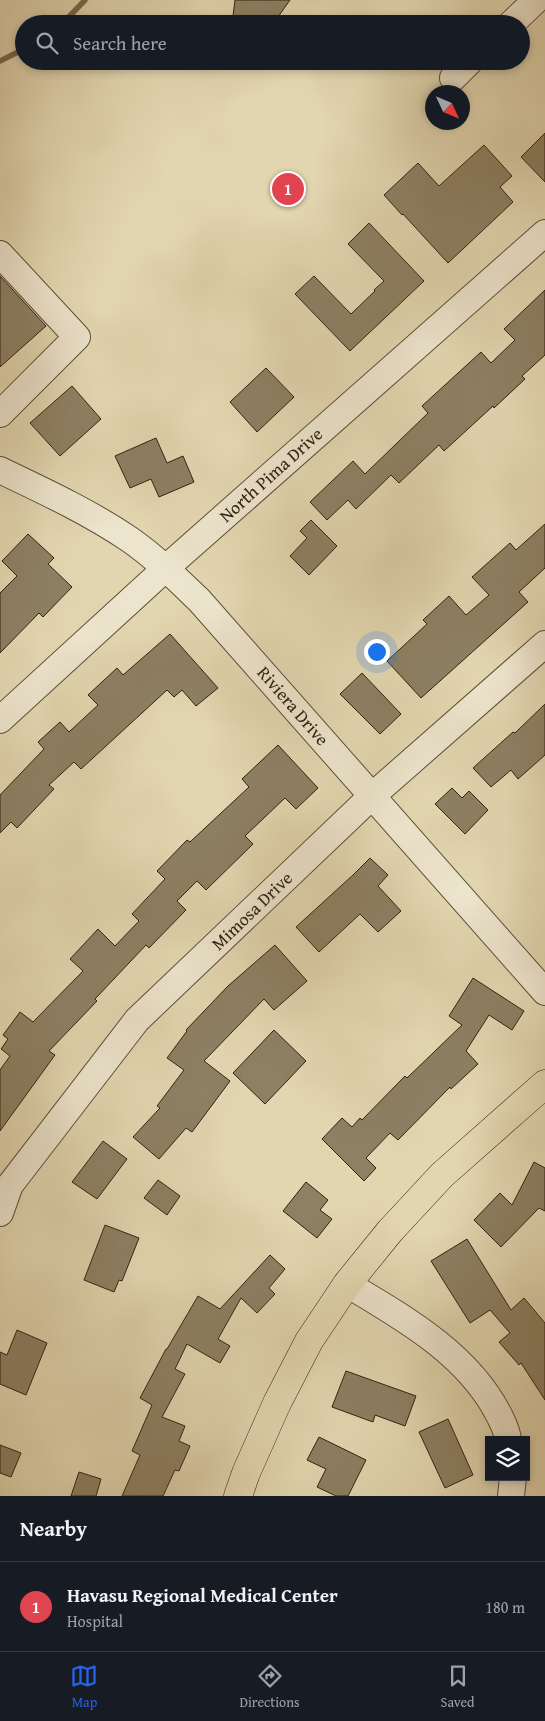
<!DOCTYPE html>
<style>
body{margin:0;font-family:"Gentium Book Plus",serif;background:#20242c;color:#f1f3f6}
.controls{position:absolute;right:15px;bottom:15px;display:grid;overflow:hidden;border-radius:0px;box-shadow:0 2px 8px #0003}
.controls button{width:45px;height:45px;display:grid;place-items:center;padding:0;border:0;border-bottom:1px solid #363941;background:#171b24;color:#f1f3f6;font:25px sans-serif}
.compass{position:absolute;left:425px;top:85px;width:45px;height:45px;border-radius:50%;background:#171b24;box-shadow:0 2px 8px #0003;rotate:134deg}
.you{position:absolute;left:376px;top:651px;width:18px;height:18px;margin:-12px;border:4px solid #fff;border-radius:50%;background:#1a73e8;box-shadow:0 0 0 8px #1a73e833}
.badge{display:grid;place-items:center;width:32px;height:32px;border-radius:50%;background:#2563eb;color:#fff;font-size:16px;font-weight:700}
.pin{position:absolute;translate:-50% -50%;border:2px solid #fff;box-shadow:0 1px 5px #0006}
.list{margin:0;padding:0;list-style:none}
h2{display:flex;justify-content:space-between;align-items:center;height:65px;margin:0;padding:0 20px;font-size:21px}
h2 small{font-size:16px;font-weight:400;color:#9ea1a6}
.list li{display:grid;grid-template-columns:32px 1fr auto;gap:15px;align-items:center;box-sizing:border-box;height:90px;padding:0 20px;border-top:1px solid #363941}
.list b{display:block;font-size:19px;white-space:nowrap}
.list p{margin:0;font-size:16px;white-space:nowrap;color:#9ea1a6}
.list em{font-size:16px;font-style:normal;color:#9ea1a6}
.icon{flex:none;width:28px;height:28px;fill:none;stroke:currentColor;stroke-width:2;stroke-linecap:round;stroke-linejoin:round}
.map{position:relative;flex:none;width:545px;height:1496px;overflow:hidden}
.search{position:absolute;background:#171b24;box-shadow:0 2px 8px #0003;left:15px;right:15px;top:15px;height:55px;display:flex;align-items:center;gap:12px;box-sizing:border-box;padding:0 18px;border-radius:28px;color:#9ea1a6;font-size:19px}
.sheet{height:155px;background:#171b24}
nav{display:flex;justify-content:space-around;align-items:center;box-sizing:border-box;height:70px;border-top:1px solid #363941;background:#171b24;font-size:14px;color:#9ea1a6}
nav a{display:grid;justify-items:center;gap:2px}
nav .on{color:#2563eb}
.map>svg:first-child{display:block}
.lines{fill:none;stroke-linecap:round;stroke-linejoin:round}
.stream{stroke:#766950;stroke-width:5.5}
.building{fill:#8d8063;stroke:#302210}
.minor-casing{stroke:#5c4f38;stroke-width:28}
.major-casing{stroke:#302210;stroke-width:29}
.minor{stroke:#ece4cc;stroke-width:26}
.major{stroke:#e2d6b0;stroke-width:28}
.labels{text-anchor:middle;stroke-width:4.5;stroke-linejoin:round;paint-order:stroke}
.street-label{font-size:18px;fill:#302210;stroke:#ece4cc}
</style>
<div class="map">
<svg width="545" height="1496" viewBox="0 0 545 1496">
<rect width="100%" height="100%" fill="#e2d6b0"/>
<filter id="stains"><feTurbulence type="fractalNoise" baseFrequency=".004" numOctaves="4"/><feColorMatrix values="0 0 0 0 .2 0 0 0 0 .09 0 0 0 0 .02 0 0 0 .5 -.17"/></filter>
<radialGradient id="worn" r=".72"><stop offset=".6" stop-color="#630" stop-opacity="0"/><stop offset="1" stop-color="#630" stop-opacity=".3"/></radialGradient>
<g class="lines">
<path class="stream" d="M62,24L85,0
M0,61L24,49"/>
</g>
<path class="building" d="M235,0H290L273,24H232Z
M545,133V182L521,157Z
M484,145L512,176L500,187L513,202L448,263L403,214L402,215L384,195L418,163L439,186Z
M369,223L424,281L350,351L295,294L314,276L351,314L375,291L374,290L384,281L348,244Z
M0,276L46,326L0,367Z
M545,290V355L522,376L525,379L494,408L493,406L444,451L439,445L399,483L391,475L356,509L348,500L327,520L310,502L353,461L365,474L428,413L422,406L481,352L491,363L515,340L504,329Z
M266,368L294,397L257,432L230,402Z
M72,386L101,419L60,456L30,423Z
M156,438L167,463L183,456L194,482L159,497L151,479L130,488L115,456Z
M311,520L337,546L309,575L290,556L307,538L300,531Z
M545,524V568L519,592L528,602L421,698L387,661L427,624L423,620L449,596L466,615L489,595L472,577L510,543L516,550Z
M28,534L54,558L48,564L72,587L43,617L39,613L0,653V593L17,576L2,561Z
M170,634L218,688L196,706L182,690L174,697L167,690L81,769L74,762L49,785L54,789L17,828L11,822L0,833V795L44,749L38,742L60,722L69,732L98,705L88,695L117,668L123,675Z
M362,673L401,714L380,734L340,694Z
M545,704V755L518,779L511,770L491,787L473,768L513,732L515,733Z
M278,745L318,788L296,809L285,798L245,836L253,844L206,890L197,881L177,901L186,910L149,948L146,945L95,999L97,1001L49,1051L55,1055L0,1131V1070L10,1056L1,1049L8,1039L3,1035L20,1012L33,1022L83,971L70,959L98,929L115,946L139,921L132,914L165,879L157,871L187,840L190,842L249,787L242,779Z
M452,788L462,798L469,791L488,810L465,834L435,804Z
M370,858L388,875L378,886L401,911L378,932L360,914L319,952L296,927L353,875Z
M275,945L307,981L274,1010L264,999L204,1061L230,1081L192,1132L186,1128L159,1159L133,1137L160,1108L157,1106L184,1070L167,1058L187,1031L186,1030L228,986Z
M473,978L524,1011L512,1030L489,1015L466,1051L478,1064L451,1089L450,1087L398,1140L390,1133L366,1158L376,1168L364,1181L322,1139L342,1118L352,1127L360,1118L362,1120L405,1076L407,1078L462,1025L449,1016Z
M274,1030L306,1061L265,1104L233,1073Z
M103,1141L127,1159L97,1199L72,1182Z
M534,1162L545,1168V1211L539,1208L501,1247L474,1220L500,1193L512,1205Z
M158,1180L180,1196L167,1215L144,1198Z
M306,1182L328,1200L320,1210L332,1219L317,1238L283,1211Z
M105,1225L139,1238L122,1281L119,1280L114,1292L84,1280Z
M467,1239L511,1310L524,1298L545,1323V1400L521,1363L519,1365L499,1342L510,1333L490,1310L470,1323L431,1261Z
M270,1255L285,1269L269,1288L275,1294L257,1313L241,1298L218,1339L230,1346L220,1363L187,1344L175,1369L185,1374L162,1417L185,1426L179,1441L190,1446L179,1471L175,1470L163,1496H122L140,1455L132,1451L152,1405L140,1398L166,1349H167L198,1296L220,1309Z
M17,1330L47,1343L26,1395L0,1384V1352L7,1355Z
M346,1371L416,1396L405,1426L375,1415L373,1422L332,1407Z
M448,1419L473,1475L445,1488L419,1432Z
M319,1437L366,1460L348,1496H336L317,1487L326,1469L307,1460Z
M0,1445L21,1453L11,1477L0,1473Z
M79,1472L101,1479L96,1496H71Z"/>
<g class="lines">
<defs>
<path id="minor" d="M511,24L536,0
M453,78L470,61
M0,254L77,337L0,414
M0,470C44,491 89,512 129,539C155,557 177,579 199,600L545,992
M0,720L166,568L545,233
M0,1213L10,1185L137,1020L372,796L545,644
M347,1284C404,1318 468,1354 499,1415C503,1423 507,1430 508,1440
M511,1496L513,1477"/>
<path id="major" d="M238,1496L246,1473L277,1403L309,1341L347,1284L390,1231L442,1175L545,1084"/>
</defs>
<use href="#minor" class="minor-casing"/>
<use href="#major" class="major-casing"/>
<use href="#minor" class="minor"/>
<use href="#major" class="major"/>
</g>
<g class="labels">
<g class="street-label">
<text transform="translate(271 475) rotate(-42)" y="6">North Pima Drive</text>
<text transform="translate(293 706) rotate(49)" y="6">Riviera Drive</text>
<text transform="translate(252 911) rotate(-44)" y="6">Mimosa Drive</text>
</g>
</g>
<rect width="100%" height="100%" filter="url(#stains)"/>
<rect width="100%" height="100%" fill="url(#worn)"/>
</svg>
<div class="controls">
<button><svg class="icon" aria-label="layers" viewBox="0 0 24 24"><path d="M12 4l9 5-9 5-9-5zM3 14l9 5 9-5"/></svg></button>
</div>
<svg class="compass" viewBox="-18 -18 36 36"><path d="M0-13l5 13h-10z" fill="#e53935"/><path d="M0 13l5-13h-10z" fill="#9ea1a6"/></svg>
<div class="you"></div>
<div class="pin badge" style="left:288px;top:189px;background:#e0444e">1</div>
<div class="search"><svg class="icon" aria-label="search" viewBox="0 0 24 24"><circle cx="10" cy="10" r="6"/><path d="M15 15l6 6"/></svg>Search here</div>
</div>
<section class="sheet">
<h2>Nearby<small></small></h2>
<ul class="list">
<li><span class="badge" style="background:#e0444e">1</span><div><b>Havasu Regional Medical Center</b><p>Hospital</p></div><em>180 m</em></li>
</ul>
</section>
<nav>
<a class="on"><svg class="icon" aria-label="map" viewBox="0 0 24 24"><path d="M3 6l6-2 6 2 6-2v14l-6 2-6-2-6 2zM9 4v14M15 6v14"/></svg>Map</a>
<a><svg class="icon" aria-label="directions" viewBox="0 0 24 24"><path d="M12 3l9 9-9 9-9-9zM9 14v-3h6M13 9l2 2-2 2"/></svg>Directions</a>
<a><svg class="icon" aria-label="saved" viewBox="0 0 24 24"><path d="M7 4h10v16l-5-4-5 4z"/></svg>Saved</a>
</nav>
